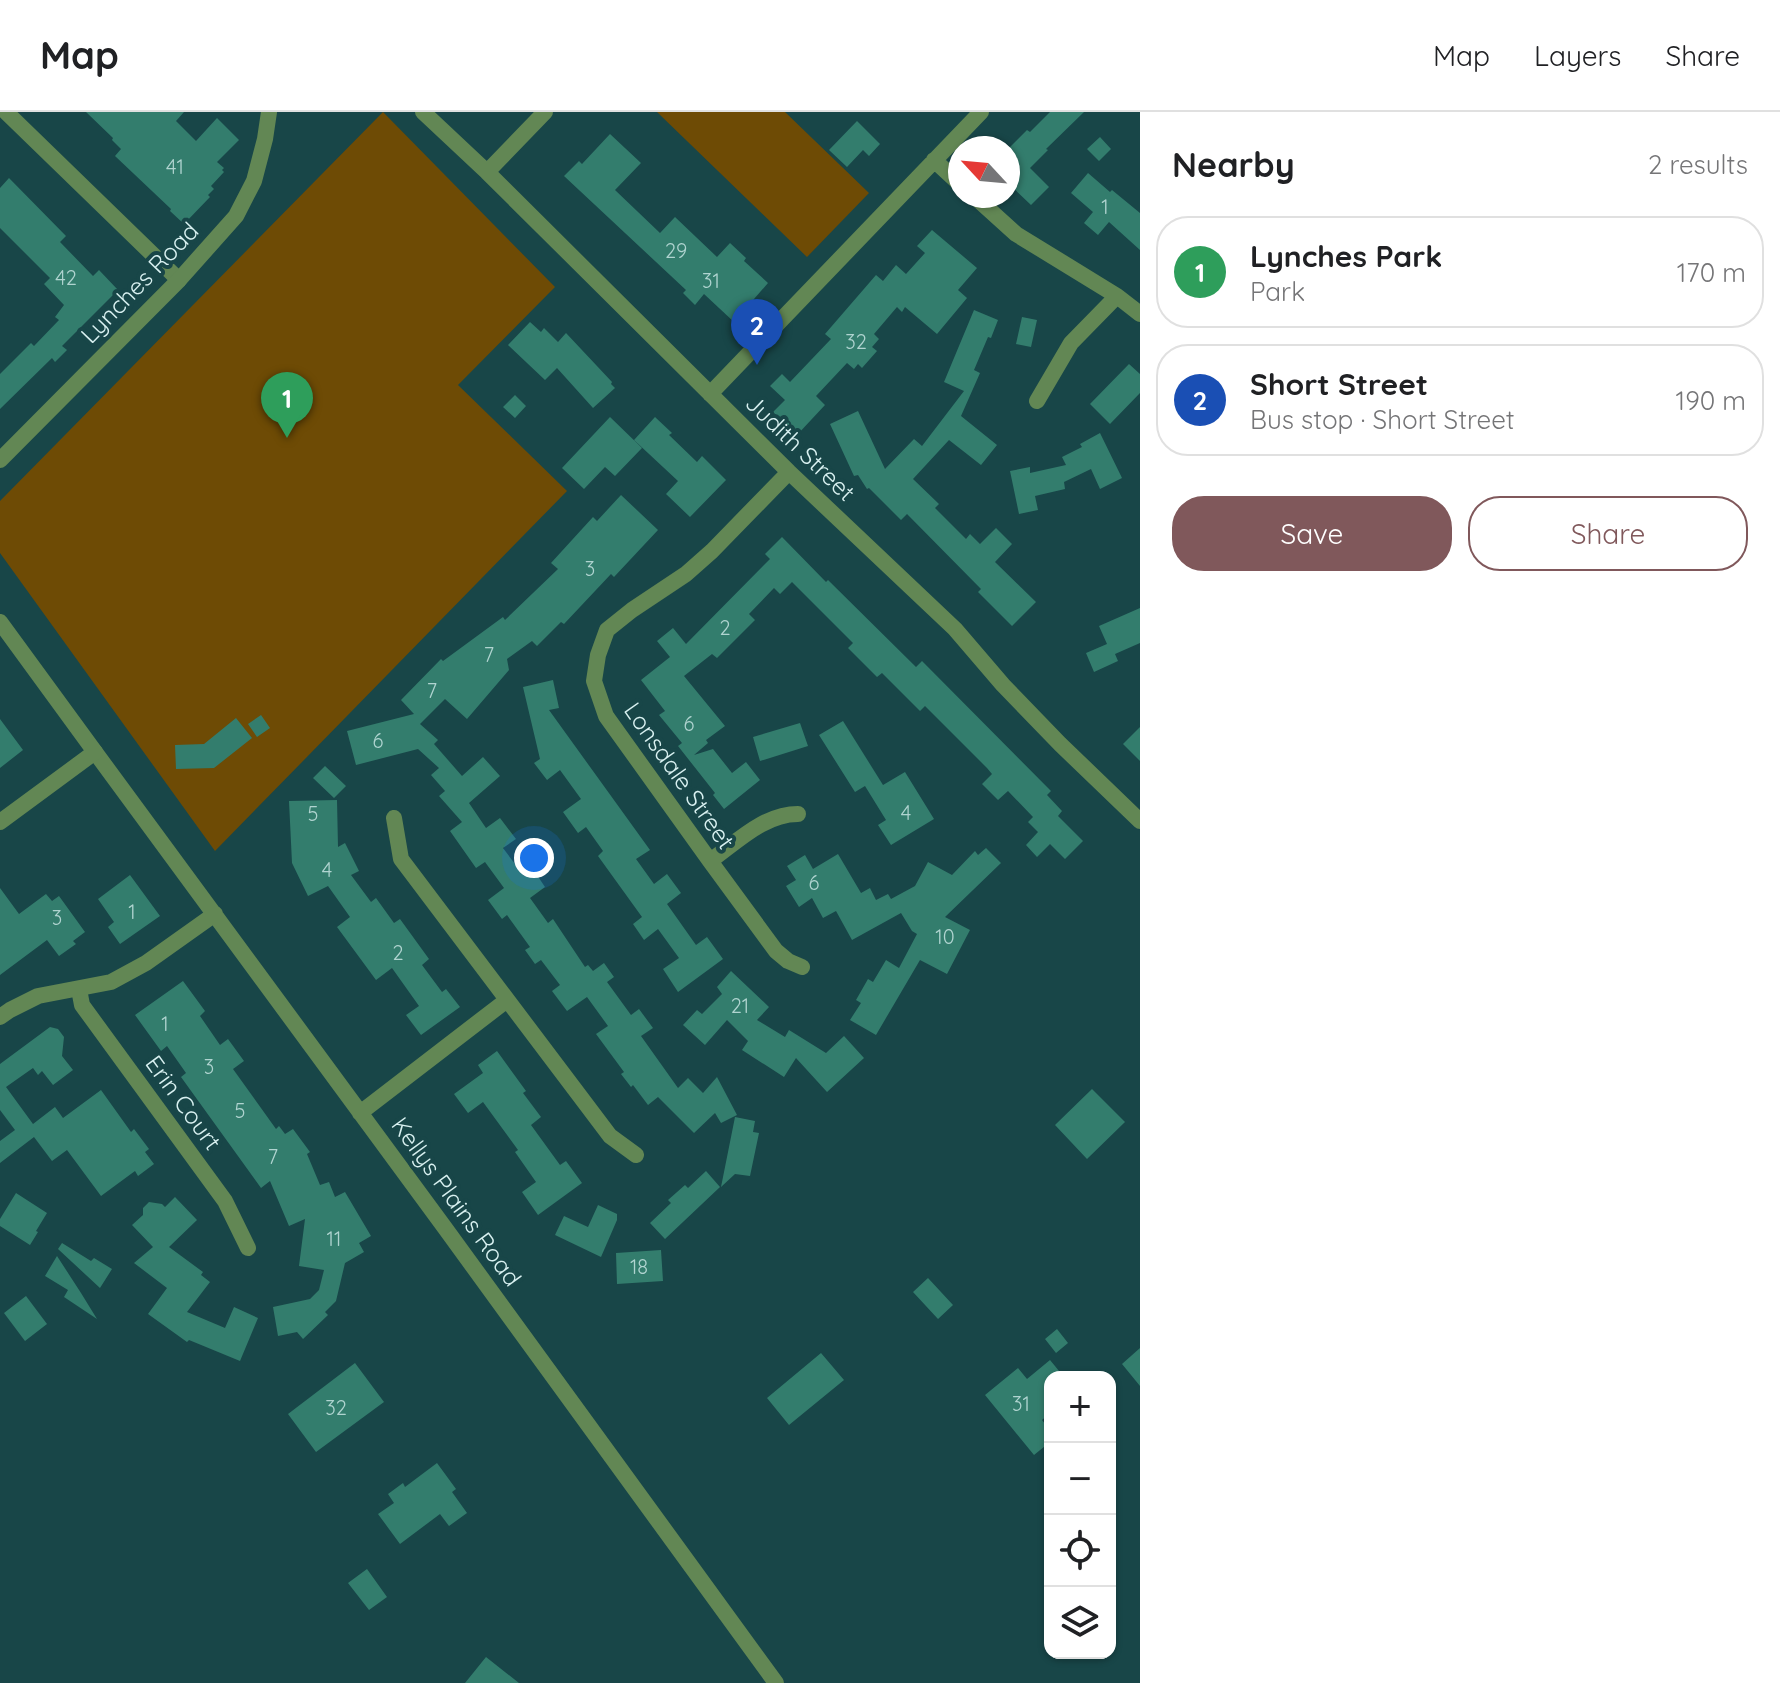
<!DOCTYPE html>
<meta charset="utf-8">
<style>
body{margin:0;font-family:Quicksand,sans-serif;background:#f2f2f2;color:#202124}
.controls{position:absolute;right:24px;bottom:24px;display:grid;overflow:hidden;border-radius:16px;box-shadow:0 2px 6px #0004}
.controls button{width:72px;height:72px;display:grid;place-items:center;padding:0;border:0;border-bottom:2px solid #e0e0e0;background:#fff;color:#202124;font:40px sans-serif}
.compass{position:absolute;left:948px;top:24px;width:72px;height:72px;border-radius:50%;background:#fff;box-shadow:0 2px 6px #0004;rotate:296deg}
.you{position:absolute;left:534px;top:746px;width:28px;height:28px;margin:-20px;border:6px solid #fff;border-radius:50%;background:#1a73e8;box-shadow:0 0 0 12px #1a73e833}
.badge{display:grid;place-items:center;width:52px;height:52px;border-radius:50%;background:#80585b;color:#fff;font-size:26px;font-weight:700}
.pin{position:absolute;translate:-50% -66px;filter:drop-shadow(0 2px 4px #0008)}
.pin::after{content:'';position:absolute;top:42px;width:28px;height:24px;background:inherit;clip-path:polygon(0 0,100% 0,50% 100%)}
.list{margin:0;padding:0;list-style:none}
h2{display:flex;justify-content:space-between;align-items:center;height:104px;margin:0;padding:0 32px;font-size:34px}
h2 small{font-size:26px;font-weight:400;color:#757577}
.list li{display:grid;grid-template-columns:52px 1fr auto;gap:24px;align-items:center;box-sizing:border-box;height:112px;margin:0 16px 16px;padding:0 16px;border:2px solid #e0e0e0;border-radius:32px}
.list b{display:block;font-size:30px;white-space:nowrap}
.list p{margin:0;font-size:26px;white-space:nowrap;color:#757577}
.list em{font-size:26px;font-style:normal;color:#757577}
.actions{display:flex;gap:16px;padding:24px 32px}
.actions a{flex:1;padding:18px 0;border:2px solid #80585b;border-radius:32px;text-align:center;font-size:28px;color:#80585b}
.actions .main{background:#80585b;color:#fff}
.icon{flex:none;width:44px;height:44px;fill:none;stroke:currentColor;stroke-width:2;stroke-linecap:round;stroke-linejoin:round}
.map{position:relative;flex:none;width:1140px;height:1571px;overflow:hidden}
header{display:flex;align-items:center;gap:48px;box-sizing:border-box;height:112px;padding:0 40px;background:#fff;border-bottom:2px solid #e0e0e0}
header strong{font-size:38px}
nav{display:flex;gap:44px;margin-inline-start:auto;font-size:28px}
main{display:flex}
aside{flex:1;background:#fff}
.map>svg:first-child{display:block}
.green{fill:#6e4b05}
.building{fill:#337d6d}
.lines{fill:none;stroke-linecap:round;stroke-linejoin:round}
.minor{stroke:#628754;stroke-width:16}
.tertiary{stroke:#628754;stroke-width:16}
.labels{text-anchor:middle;stroke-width:8;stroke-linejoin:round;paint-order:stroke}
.number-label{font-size:20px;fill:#b0d4d0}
.street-label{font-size:24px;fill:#d9f1f1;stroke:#184648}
</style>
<header>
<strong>Map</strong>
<nav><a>Map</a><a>Layers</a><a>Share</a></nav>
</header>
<main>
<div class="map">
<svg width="1140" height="1571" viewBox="0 0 1140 1571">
<rect width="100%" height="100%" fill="#184648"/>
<path class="green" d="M383,0L555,175L458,273L567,379L215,739L0,441V389Z
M657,0H785L869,81L807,145Z"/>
<path class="building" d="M86,0H184L176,9L196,29L217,6L239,28L217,50L224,56L222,58L224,60L211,74L214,77L208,83L210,85L184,112L170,99L171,97L115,44L121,37L112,28L113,26Z
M1050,0H1084L1046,37L1048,38L1030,56L1049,75L1031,93L1008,71V37L1027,18L1030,20Z
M857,9L880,32L869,44L863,38L847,55L829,38Z
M610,22L641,51L615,78L660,121L675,105L717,145L730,131L746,146L744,149L768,171L734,210L704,182L695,193L683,181L686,178L564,64L579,49L582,52Z
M1100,25L1111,37L1099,49L1087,37Z
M1088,61L1110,80L1112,78L1140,101V138L1109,110L1098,123L1084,111L1093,100L1071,81Z
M9,66L66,124L60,130L93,164L99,158L118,178L62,234L67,238L55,250L52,246L0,297V262L31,231L34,234L59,208L55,205L64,193L44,172L50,166L0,116V76Z
M932,118L977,156L958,178L967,186L937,222L905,195L902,200L897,195L874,222L879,227L872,235L877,239L862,256L858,252L854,257L847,251L816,284L825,293L797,323L773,300L785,288L770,274L782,262L790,270L831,227L825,222L876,163L883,169L896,153L906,162L925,141L917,134Z
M974,198L998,208L991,226L988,225L974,258L980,261L961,304L997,333L981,353L949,328L913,367L939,392L935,396L966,427L970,422L980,432L996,416L1012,432L995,450L1036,490L1012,514L978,480L981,477L907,402L901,408L869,376L867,377L858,363L854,364L830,312L858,299L885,357L914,327L922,334L964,279L944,270Z
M1022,205L1037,208L1031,235L1016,232Z
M530,210L541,220L544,216L558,230L566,221L612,270L611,272L615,276L593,296L557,256L545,268L508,233Z
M1129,252L1140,262V281L1110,312L1090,292Z
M515,283L526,294L515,306L503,295Z
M610,305L642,336L615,364L605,355L584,377L562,356Z
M655,305L672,321L669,323L697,350L702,344L726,368L690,405L666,382L678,369L634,328Z
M1100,321L1122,366L1100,377L1091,357L1064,370L1065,377L1035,384L1038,398L1019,402L1010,359L1030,355V361L1066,353L1062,345L1082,335L1080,332Z
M621,383L658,418L614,465L611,462L564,512L561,510L537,534L532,529L507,547L509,558L467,607L445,587L420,612L438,628L434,632L462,664L483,645L500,664L469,691L486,716L500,706L516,727L503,736L524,764L533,757L545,775L530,786L548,811L553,807L585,855L588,853L593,859L604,851L614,865L607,870L631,903L639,897L653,916L641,924L678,976L688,966L703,981L717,965L737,1003L721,1011L715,1001L694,1021L658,985L648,993L633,973L631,975L621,962L624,960L596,922L608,914L587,885L567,899L552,879L560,873L541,848L535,852L525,838L530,835L507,803L502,807L488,788L504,776L485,750L476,756L450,719L462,710L439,684L445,679L431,663L439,656L418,637L356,653L347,619L414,602L401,588L441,547L443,549L503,505L505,508L558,457L551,451L593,405L597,409Z
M782,425L826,470L828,468L916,555L922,549L1051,679L1047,683L1062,699L1058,704L1083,729L1065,747L1050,732L1037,745L1026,733L1038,720L1028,710L1033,705L1008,679L998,688L982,672L992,662L987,656L925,594L920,599L882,561L877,565L848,536L853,531L792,470L780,482L774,476L749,502L755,508L717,546L712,542L684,564L725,614L706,628L708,631L694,643L713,637L732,661L746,650L760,668L724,697L713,683L715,681L678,634L682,631L659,603L665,599L641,568L670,545L657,529L673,516L686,532L770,447L765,442Z
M1140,496V531L1115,542L1118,549L1094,560L1086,541L1107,532L1099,514Z
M553,568L559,596L549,598L650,738L636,747L654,772L667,762L681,781L667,792L696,833L707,825L723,847L678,880L663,857L679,846L658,817L644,828L633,812L642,805L598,744L603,739L586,715L578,721L563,700L581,687L560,658L547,668L534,651L540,647L523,575Z
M261,603L270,616L257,625L248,612Z
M236,606L252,626L214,656L176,657L175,633L204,632Z
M0,607L23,638L0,656Z
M843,609L883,673L905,660L934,707L891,733L878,713L886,708L865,674L855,680L819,623Z
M800,611L808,634L760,649L753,625Z
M1140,615V649L1123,632Z
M325,654L346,674L334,686L313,666Z
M337,688L338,735L345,731L359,759L351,763L371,790L376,786L394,811L400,807L429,847L422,853L442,880L446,877L460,895L421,923L406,903L419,894L392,856L376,868L337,815L350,805L328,774L308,784L292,751L289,689Z
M986,736L1001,751L945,805L970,818L947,862L920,848L876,923L850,908L861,891L856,888L868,867L873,870L886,848L899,856L917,822L912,819L901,801L852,828L836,799L823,806L812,786L799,795L786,774L796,768L787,754L805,743L813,757L838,742L861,781L870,776L876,788L888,782L891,787L915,774L928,750L952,763L975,739L978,743Z
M130,763L160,804L120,832L108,815L114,810L98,787Z
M0,776L19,802L46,782L52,789L59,784L85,820L73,829L76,832L59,844L47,828L0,863Z
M731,859L769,895L757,908L785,925L789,918L826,941L844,924L864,946L827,980L796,946L784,965L742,938L748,929L727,908L705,933L683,913L697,898L702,902L722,882L717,875Z
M183,869L205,899L200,904L220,933L228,927L244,949L233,957L276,1017L279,1014L285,1022L293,1017L310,1040L307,1042L320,1073L329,1070L335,1085L345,1080L371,1124L359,1131L364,1140L345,1151L336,1189L325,1200L328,1203L303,1227L297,1220L278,1224L273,1195L310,1187L319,1178L324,1158L299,1154L305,1107L289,1114L270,1069L261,1076L181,965L186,961L167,934L161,939L135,903Z
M50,915L58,917L64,925L62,944L73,958L53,973L42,959L38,963L33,956L6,975L33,1012L55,995L63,1006L101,978L131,1020L134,1017L149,1037L145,1040L154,1052L138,1064L135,1059L101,1084L67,1038L52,1049L34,1025L0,1051V1029L15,1018L0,998V952Z
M497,939L526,979L523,981L541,1005L531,1013L560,1053L566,1049L582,1071L538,1103L522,1080L536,1070L515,1040L518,1038L483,990L468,1001L454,982L483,961L478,953Z
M1092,977L1125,1010L1087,1047L1055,1013Z
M735,1005L755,1009L753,1020L759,1021L750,1064L735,1062L721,1075Z
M706,1059L720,1075L665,1127L650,1111L671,1091L668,1088L685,1073L688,1076Z
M16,1081L47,1101L36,1119L38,1120L30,1133L0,1114V1107Z
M175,1085L197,1108L169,1135L203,1160L201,1163L210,1170L187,1200L225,1216L234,1195L258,1206L240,1249L189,1228L187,1230L148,1202L167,1176L134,1151L153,1135L132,1113L143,1103V1096L149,1090L162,1092L165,1095Z
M598,1093L617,1102V1108L601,1145L555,1123L564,1104L588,1115Z
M62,1131L91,1149L94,1146L112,1157L100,1176L58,1137Z
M661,1138L663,1169L617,1172L616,1141Z
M57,1144L81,1181L97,1207L64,1185L68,1178L45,1164Z
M928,1166L953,1193L938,1207L913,1180Z
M26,1184L47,1212L25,1229L4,1201Z
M1057,1217L1068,1231L1056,1241L1045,1227Z
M1140,1236V1274L1122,1252Z
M821,1241L844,1268L789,1313L767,1286Z
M1050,1248L1064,1265H1050V1301L1042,1308L1050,1318V1330L1034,1343L985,1283L1018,1256L1027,1267Z
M355,1251L384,1290L316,1340L288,1302Z
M437,1351L456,1377L452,1380L467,1401L449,1414L440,1402L400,1432L378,1402L394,1391L388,1382L403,1371L405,1375Z
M367,1457L387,1485L369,1498L348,1471Z
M486,1545L519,1571H465Z"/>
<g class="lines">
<path class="minor" d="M6,0L179,168
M423,0L487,60L789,360L955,517L1003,573L1060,632L1140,709
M934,48L960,72
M487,60L545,0
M974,84L1016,122L1117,184L1140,202
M710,282L981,0
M1037,289L1071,231L1117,184
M789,360L712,439L686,462L632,498L607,518L598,543L594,569L606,604L710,749L776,839L788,849L802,855
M95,640L445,1116L776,1571
M394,706L401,747L610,1024L636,1043
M710,749C737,730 764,702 798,702
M79,877L82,893L225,1089L248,1136
M0,905L10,898L38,884L111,870L146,851L215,802
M360,1001L507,888"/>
<path class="tertiary" d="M0,348L179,168L236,104L254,69L265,27L269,0
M0,510L95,640L0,710"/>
</g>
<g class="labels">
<g class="number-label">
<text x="175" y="62">41</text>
<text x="1105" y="102">1</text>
<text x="676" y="146">29</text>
<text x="66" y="173">42</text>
<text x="711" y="176">31</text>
<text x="856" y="237">32</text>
<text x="590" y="464">3</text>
<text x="725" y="523">2</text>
<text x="489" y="550">7</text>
<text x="432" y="586">7</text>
<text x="689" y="619">6</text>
<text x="378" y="636">6</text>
<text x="906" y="708">4</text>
<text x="313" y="709">5</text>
<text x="327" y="765">4</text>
<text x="814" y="778">6</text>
<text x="132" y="807">1</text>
<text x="57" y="813">3</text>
<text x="945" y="832">10</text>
<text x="398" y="848">2</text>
<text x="740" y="901">21</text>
<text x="165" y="919">1</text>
<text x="209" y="962">3</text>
<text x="240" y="1006">5</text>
<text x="273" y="1052">7</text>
<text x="334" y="1134">11</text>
<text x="639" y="1162">18</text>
<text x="1021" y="1299">31</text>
<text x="336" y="1303">32</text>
</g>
<g class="street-label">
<text transform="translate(140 171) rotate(-46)" y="8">Lynches Road</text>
<text transform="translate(800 336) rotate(44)" y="8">Judith Street</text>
<text transform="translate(679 664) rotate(55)" y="8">Lonsdale Street</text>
<text transform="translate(183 991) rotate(54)" y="8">Erin Court</text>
<text transform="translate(456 1090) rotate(54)" y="8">Kellys Plains Road</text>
</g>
</g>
</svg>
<div class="controls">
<button>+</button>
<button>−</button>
<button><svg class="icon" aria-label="locate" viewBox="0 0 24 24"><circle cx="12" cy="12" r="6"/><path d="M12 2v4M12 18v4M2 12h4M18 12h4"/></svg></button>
<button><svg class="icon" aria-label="layers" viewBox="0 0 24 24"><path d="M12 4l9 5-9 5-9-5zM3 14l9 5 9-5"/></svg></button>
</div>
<svg class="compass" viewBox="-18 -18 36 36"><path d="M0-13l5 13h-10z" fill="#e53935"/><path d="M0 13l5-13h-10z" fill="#757577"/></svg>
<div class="you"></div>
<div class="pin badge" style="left:287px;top:326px;background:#2e9e5b">1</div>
<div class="pin badge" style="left:757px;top:253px;background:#1a4fb4">2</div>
</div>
<aside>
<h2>Nearby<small>2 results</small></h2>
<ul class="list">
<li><span class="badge" style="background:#2e9e5b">1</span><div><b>Lynches Park</b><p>Park</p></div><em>170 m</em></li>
<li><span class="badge" style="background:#1a4fb4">2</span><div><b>Short Street</b><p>Bus stop · Short Street</p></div><em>190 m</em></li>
</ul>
<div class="actions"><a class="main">Save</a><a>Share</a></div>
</aside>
</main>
